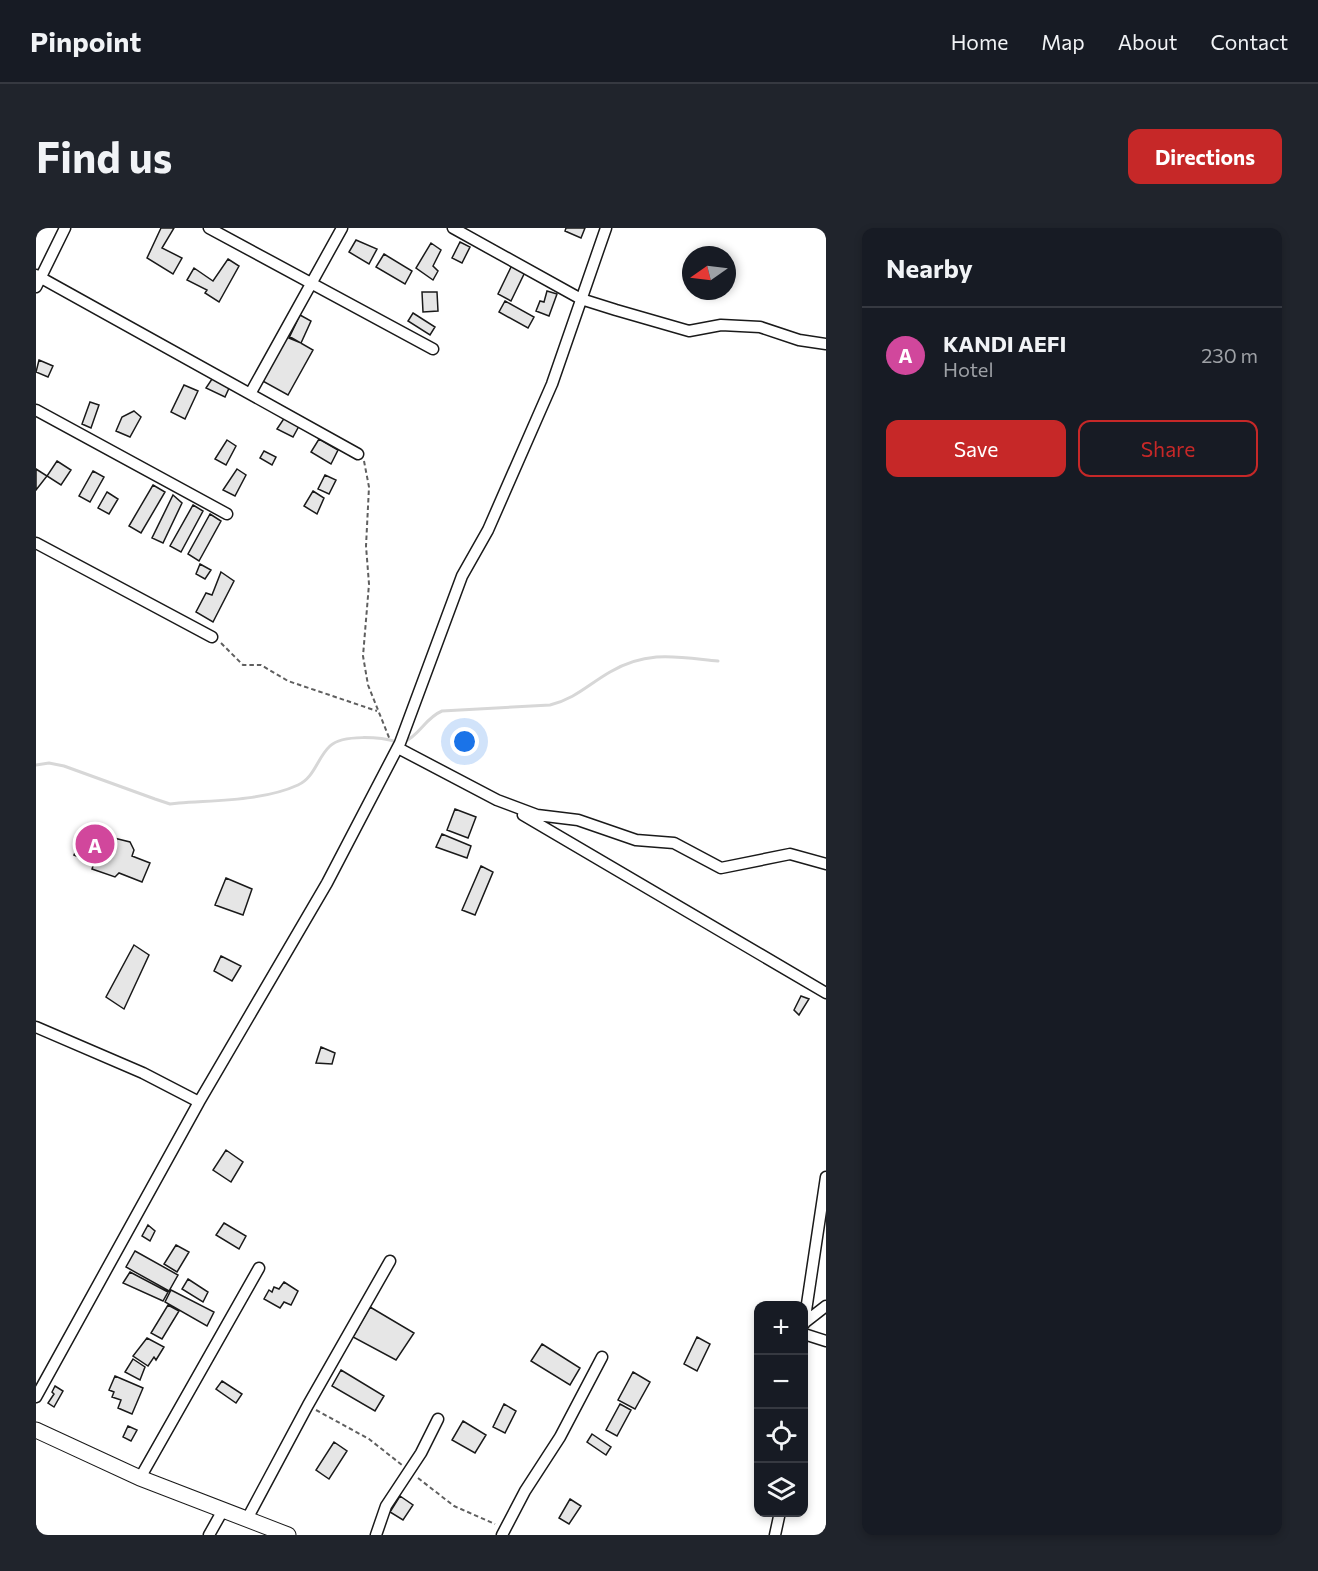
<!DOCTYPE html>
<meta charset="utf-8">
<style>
body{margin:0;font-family:Commissioner,sans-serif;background:#20242c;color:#f1f3f6}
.controls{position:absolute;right:18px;bottom:18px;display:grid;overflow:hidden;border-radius:12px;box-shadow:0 3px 9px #0003}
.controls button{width:54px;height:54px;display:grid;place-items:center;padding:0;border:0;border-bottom:2px solid #363941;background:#171b24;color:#f1f3f6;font:30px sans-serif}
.compass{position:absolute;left:646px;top:18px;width:54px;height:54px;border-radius:50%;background:#171b24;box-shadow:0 3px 9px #0003;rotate:256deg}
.you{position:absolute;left:429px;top:514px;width:21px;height:21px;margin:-15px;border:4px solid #fff;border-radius:50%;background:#1a73e8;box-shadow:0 0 0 9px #1a73e833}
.badge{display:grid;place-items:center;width:39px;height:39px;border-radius:50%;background:#c62828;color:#fff;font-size:20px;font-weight:700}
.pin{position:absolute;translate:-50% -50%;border:3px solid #fff;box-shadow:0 2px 6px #0006}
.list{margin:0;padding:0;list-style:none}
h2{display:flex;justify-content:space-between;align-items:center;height:78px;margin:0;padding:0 24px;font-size:26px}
h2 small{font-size:20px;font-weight:400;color:#9ea1a6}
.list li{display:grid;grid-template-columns:39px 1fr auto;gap:18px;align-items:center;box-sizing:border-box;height:96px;padding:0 24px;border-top:2px solid #363941}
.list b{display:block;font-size:22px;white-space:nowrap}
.list p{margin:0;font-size:20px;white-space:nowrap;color:#9ea1a6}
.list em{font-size:20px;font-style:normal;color:#9ea1a6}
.actions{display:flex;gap:12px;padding:18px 24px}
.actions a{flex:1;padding:14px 0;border:2px solid #c62828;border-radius:12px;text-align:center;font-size:21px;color:#c62828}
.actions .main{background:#c62828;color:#fff}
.icon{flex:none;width:33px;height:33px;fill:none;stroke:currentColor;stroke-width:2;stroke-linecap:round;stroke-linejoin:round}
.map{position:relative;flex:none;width:790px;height:1307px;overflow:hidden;border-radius:12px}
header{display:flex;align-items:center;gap:36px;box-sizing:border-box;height:84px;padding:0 30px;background:#171b24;border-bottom:2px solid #363941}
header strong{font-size:28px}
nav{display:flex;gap:33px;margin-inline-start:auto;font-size:21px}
.intro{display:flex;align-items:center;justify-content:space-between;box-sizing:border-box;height:144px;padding:0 36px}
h1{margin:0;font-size:42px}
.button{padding:15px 27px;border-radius:12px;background:#c62828;color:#fff;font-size:21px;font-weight:700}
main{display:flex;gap:36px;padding:0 36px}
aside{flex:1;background:#171b24;border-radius:12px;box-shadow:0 3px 9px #0003}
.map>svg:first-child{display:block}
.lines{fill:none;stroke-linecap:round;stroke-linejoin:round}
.stream{stroke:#d7d7d7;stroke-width:3}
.building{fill:#e6e6e6;stroke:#1a1a1a;stroke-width:1.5}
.minor-casing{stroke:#1a1a1a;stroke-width:13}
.primary-casing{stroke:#1a1a1a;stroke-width:17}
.path{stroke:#5f5f5f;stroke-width:2;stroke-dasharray:4.5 3;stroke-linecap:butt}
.minor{stroke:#fff;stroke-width:10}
.primary{stroke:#fff;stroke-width:15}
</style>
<header>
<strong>Pinpoint</strong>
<nav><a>Home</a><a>Map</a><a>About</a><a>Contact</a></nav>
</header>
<div class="intro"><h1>Find us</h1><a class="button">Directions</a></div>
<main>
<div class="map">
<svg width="790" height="1307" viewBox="0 0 790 1307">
<rect width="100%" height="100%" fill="#fff"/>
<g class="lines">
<path class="stream" d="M368,514C384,507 389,490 406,483L514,477C539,471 553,456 574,444C612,422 641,429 682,433
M0,537L13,535L28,538L119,571L134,576L143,575C181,572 227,573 262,557C279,549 281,530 294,518C307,506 345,509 361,514"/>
</g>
<path class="building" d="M125,0H138L126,20L146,30L137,46L111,30Z
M530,0H549L545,10L529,3Z
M320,12L341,21L333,36L313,24Z
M424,14L434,19L426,35L416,30Z
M395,15L405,22L397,38L402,43L397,52L380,40Z
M348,26L376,43L369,56L340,39Z
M192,31L203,38L183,74L169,65L171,62L151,52L158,40L177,53Z
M476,37L489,44L475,73L462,66Z
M511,63L521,66L513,88L500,83L504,73L508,74Z
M386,64H401L402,83L387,84Z
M469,73L498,89L492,100L463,84Z
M377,85L399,99L394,107L372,93Z
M264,87L275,93L265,115L253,110Z
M249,106L277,122L252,167L223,151Z
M3,132L17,138L12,149L0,144Z
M178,148L194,158L189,169L170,160Z
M148,157L162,163L149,191L135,184Z
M54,174L63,177L55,200L46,196Z
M98,183L105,189L94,209L80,203L86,189Z
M249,189L263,198L257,209L241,201Z
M283,211L302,222L295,236L275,224Z
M191,212L200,218L190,237L179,231Z
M228,223L240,229L236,237L224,230Z
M21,233L35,242L25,257L11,248Z
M0,241L11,248L0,262Z
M201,241L210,247L199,268L187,262Z
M57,243L68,249L54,274L43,268Z
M289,247L300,252L293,266L282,261Z
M117,257L129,264L105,305L93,298Z
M277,263L288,270L281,286L268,278Z
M71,264L82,271L73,286L62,280Z
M137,267L146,275L127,315L116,310Z
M157,277L167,283L145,324L134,318Z
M174,286L185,293L163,333L152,326Z
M164,336L175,342L169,351L160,346Z
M185,344L198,353L177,394L160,384L170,365L176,367Z
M419,581L440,589L432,610L411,602Z
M406,606L435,618L431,630L400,619Z
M46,607L62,614L74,609L94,614L98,622L96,628L114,635L106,654L83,645L79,649L56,641L58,635L38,627Z
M445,638L457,644L439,687L426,682Z
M190,650L216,661L207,687L179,677Z
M98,717L113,727L88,781L70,769Z
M185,728L205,738L196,753L178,743Z
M765,768L773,771L763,787L758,782Z
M285,819L299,825L296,836L280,835Z
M190,922L207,934L195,954L177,942Z
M188,995L210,1008L203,1021L180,1007Z
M112,997L119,1003L114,1013L106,1008Z
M140,1017L153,1024L141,1044L128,1036Z
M99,1023L142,1047L133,1063L90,1039Z
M94,1044L132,1064L127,1073L87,1055Z
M152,1051L172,1064L167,1074L146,1061Z
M248,1054L262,1063L255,1077L248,1074L244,1080L228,1071L233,1062L236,1064L238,1059L243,1061Z
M135,1062L178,1084L171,1098L129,1074Z
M132,1077L143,1083L126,1111L115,1105Z
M334,1079L378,1105L360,1132L317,1109Z
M661,1109L674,1116L661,1143L648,1136Z
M111,1110L128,1119L120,1132L118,1129L112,1138L97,1128Z
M506,1116L544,1140L534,1157L495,1133Z
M97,1131L109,1139L104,1152L89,1144Z
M305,1142L348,1168L339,1183L296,1158Z
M597,1144L614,1154L599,1181L582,1172Z
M79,1148L107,1160L96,1186L82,1180L85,1172L76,1169L78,1164L73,1162Z
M186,1153L206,1166L200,1175L180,1161Z
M19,1158L27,1163L18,1179L12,1175L18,1166L16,1164Z
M468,1176L480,1183L469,1205L457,1199Z
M584,1176L595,1182L581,1208L570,1202Z
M427,1193L450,1207L439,1225L416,1212Z
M92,1198L101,1202L95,1213L87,1209Z
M556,1206L575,1219L570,1227L551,1214Z
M298,1214L311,1223L293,1251L280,1242Z
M364,1268L377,1277L367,1292L354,1284Z
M534,1271L545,1278L533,1296L523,1290Z"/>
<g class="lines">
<defs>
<path id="minor" d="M173,0L397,121
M417,0L545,71L580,82L653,103L685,97L724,99L763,112L790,116
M0,47L322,226
M0,59L29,0
M214,166L306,0
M0,182L191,286
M0,315L176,409
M362,520L461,572L501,587L542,592L600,612L638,615L685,640L754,626L790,636
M487,587L790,765
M0,799L107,845L163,874
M768,1095L790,1078
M768,1096L790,949
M768,1106L790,1113
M0,1169L163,874L291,655L364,515L426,348L452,302L516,156L570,0
M104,1250L223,1040
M211,1291L272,1177L354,1033
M173,1307L187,1282
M340,1307L350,1278L385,1225L402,1191
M466,1307L489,1263L524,1209L566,1129
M739,1307L744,1284"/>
<path id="primary" d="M0,1202L104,1250L252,1307"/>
</defs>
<use href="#minor" class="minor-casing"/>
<use href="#primary" class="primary-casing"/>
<path class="path" d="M328,233L333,259L330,318L333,356L327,428L332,457L354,512
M185,415L207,437H225L252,453L341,483
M280,1182L333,1211L366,1237
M382,1250L418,1278L459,1296"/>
<use href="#minor" class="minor"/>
<use href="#primary" class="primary"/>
</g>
</svg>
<div class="controls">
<button>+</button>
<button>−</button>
<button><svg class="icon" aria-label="locate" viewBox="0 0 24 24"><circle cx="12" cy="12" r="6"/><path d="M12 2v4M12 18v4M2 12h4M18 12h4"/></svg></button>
<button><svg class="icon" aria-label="layers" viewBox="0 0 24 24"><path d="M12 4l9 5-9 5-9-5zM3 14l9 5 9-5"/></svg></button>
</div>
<svg class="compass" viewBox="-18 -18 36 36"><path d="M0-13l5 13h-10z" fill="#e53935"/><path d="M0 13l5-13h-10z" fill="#9ea1a6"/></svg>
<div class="you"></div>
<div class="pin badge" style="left:59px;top:616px;background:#d1479c">A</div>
</div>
<aside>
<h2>Nearby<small></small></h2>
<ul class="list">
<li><span class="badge" style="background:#d1479c">A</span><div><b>KANDI AEFI</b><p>Hotel</p></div><em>230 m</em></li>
</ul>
<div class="actions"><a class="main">Save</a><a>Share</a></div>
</aside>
</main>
